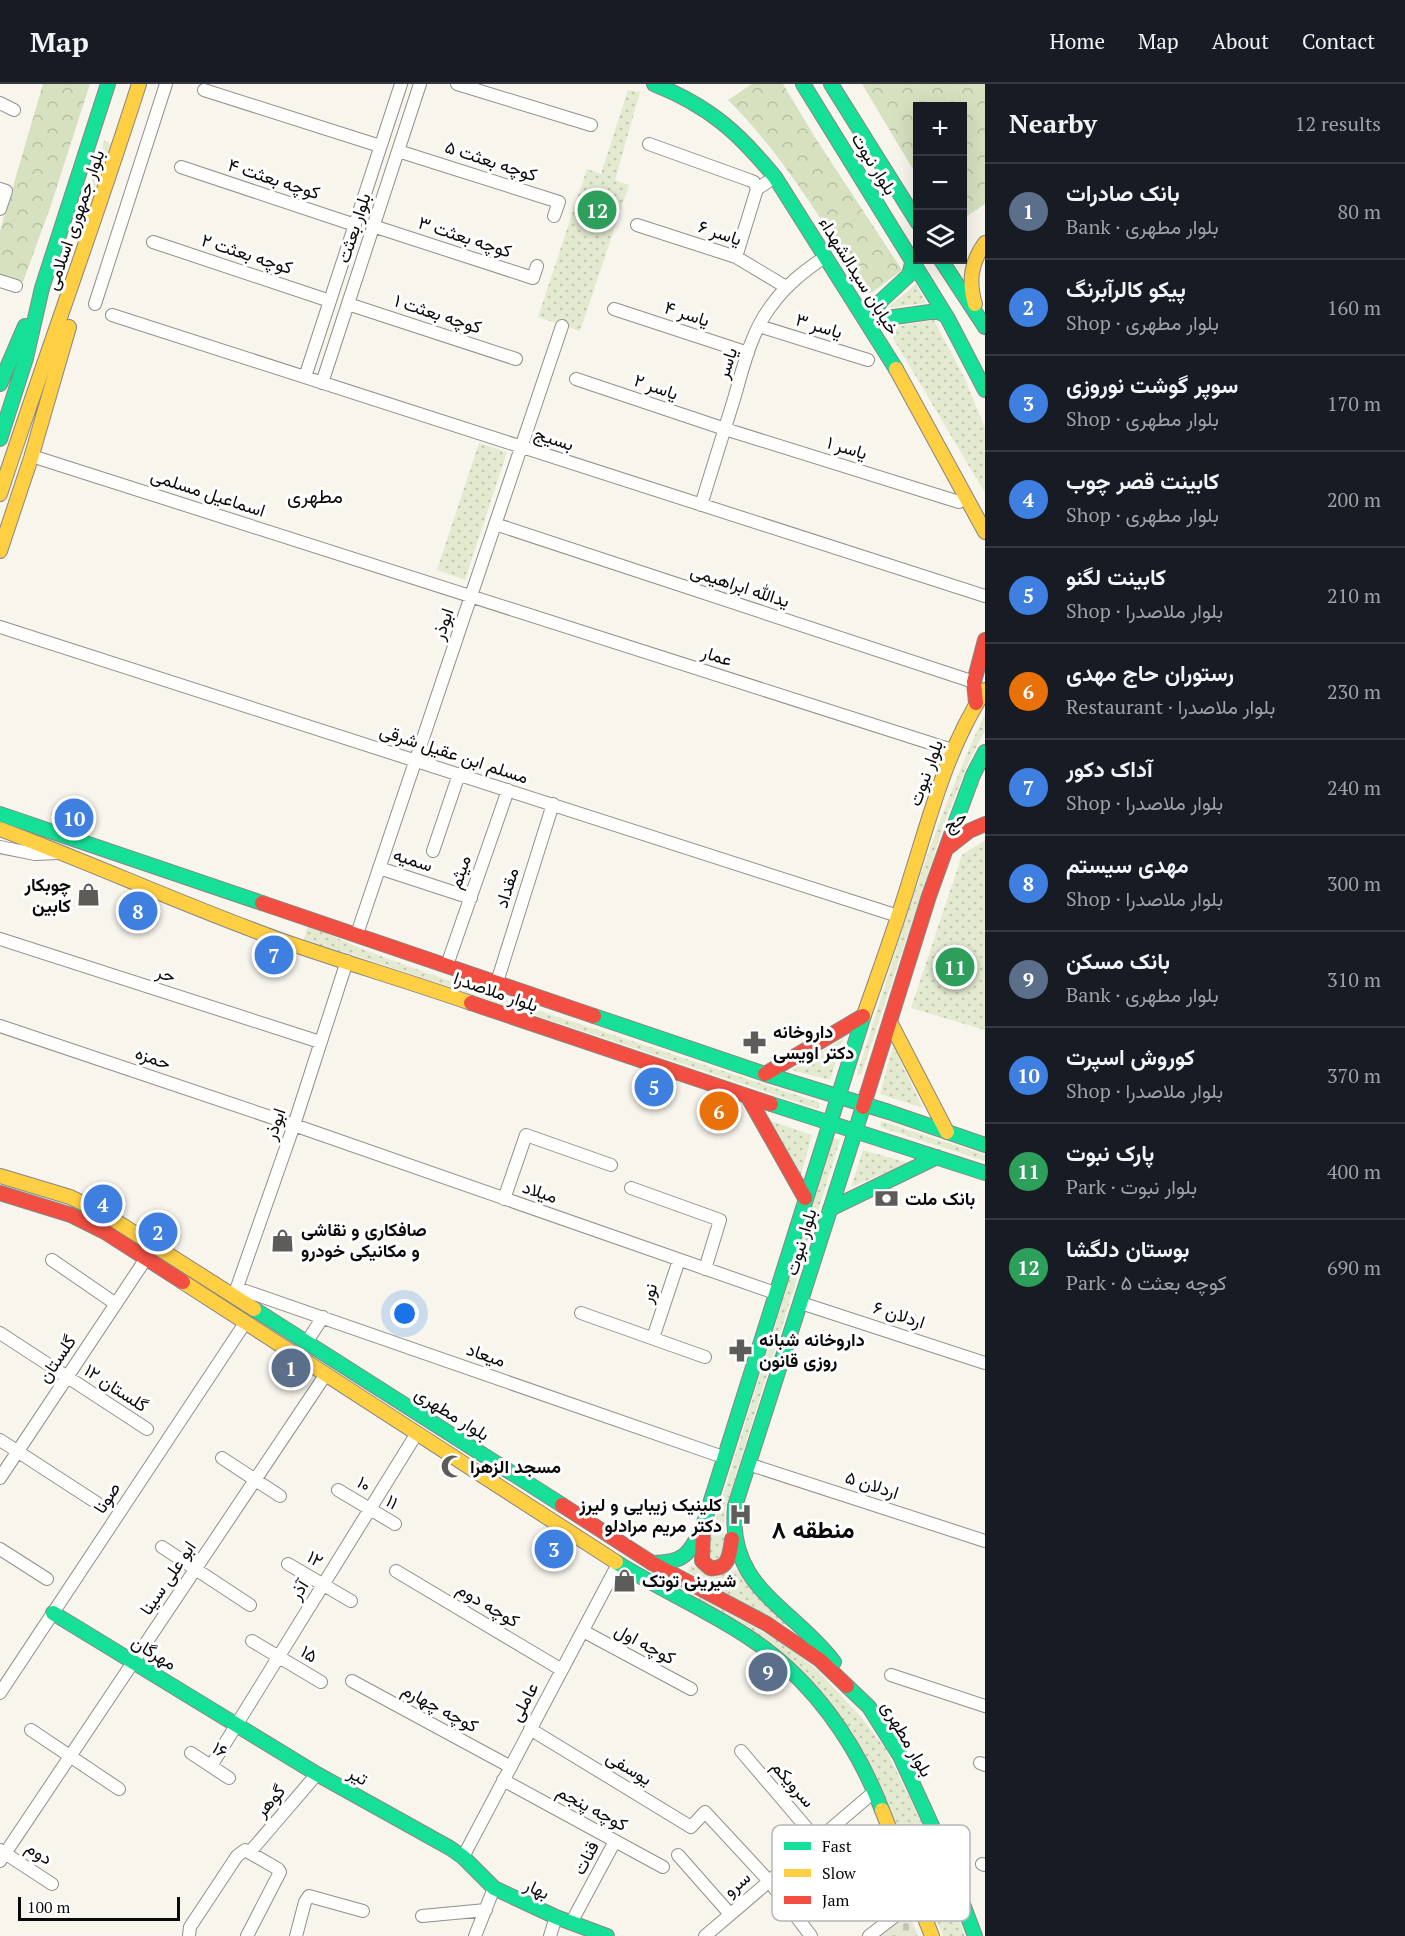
<!DOCTYPE html>
<meta charset="utf-8">
<style>
body{margin:0;font-family:"PT Serif",Vazirmatn,serif;background:#20242c;color:#f1f3f6}
.controls{position:absolute;right:18px;top:18px;display:grid;overflow:hidden;border-radius:0px;box-shadow:0 6px 24px #0002}
.controls button{width:54px;height:54px;display:grid;place-items:center;padding:0;border:0;border-bottom:2px solid #363941;background:#171b24;color:#f1f3f6;font:30px sans-serif}
.scale{position:absolute;left:18px;bottom:15px;width:162px;box-sizing:border-box;padding-left:6px;border:3px solid #0a0a0a;border-top:0;font-size:16px;line-height:21px;white-space:nowrap;color:#0a0a0a;-webkit-text-stroke:4px #fff;paint-order:stroke}
.you{position:absolute;left:405px;top:1230px;width:21px;height:21px;margin:-15px;border:4px solid #fff;border-radius:50%;background:#1a73e8;box-shadow:0 0 0 9px #1a73e833}
.badge{display:grid;place-items:center;width:39px;height:39px;border-radius:50%;background:#aeafaf;color:#fff;font-size:20px;font-weight:700}
.pin{position:absolute;translate:-50% -50%;border:3px solid #fff;box-shadow:0 2px 6px #0006}
.list{margin:0;padding:0;list-style:none}
h2{display:flex;justify-content:space-between;align-items:center;height:78px;margin:0;padding:0 24px;font-size:26px}
h2 small{font-size:20px;font-weight:400;color:#9ea1a6}
.list li{display:grid;grid-template-columns:39px 1fr auto;gap:18px;align-items:center;box-sizing:border-box;height:96px;padding:0 24px;border-top:2px solid #363941}
.list b{display:block;font-size:22px;white-space:nowrap}
.list p{margin:0;font-size:20px;white-space:nowrap;color:#9ea1a6}
.list em{font-size:20px;font-style:normal;color:#9ea1a6}
.icon{flex:none;width:33px;height:33px;fill:none;stroke:currentColor;stroke-width:2;stroke-linecap:round;stroke-linejoin:round}
.map{position:relative;flex:none;width:985px;height:1852px;overflow:hidden}
header{display:flex;align-items:center;gap:36px;box-sizing:border-box;height:84px;padding:0 30px;background:#171b24;border-bottom:2px solid #363941}
header strong{font-size:28px}
nav{display:flex;gap:33px;margin-inline-start:auto;font-size:21px}
main{display:flex}
aside{flex:1;background:#171b24}
.map>svg:first-child{display:block}
.grass{fill:url(#grass-dots)}
.forest{fill:url(#forest-crowns)}
.cemetery{fill:url(#cemetery-stones)}
.lines{fill:none;stroke-linecap:round;stroke-linejoin:round}
.street-casing{stroke:#91908c;stroke-width:14}
.fast-casing{stroke:#888683;stroke-width:16}
.slow-casing{stroke:#888683;stroke-width:16}
.jam-casing{stroke:#888683;stroke-width:16}
.street{stroke:#fefefc;stroke-width:12}
.fast{stroke:#16e098;stroke-width:14}
.slow{stroke:#ffcf43;stroke-width:14}
.jam{stroke:#f24e42;stroke-width:14}
.labels{text-anchor:middle;stroke-width:6;stroke-linejoin:round;paint-order:stroke}
.street-label{font-size:18px;fill:#0a0a0a;stroke:#fff}
.poi-label{font-size:18px;font-weight:bold;fill:#0a0a0a;stroke:#fff;text-anchor:start}
.neighbourhood-label{font-size:20px;fill:#0a0a0a;stroke:#fff}
.district-label{font-size:24px;font-weight:bold;fill:#0a0a0a;stroke:#fff}
.key{fill:#fff;stroke:#b6b6b6;stroke-width:1.5}
.key-label{font-size:16px;fill:#0a0a0a}
</style>
<header>
<strong>Map</strong>
<nav><a>Home</a><a>Map</a><a>About</a><a>Contact</a></nav>
</header>
<main>
<div class="map">
<svg width="985" height="1852" viewBox="0 0 985 1852">
<defs>
<pattern id="grass-dots" width="8" height="8" patternUnits="userSpaceOnUse" patternTransform="scale(1.5)"><rect width="8" height="8" fill="#e4ead0"/><path d="M2 2h.1M6 6h.1" fill="none" stroke="#c2c7b1" stroke-width="1.8" stroke-linecap="round"/></pattern>
<pattern id="forest-crowns" width="20" height="18" patternUnits="userSpaceOnUse" patternTransform="scale(1.5)"><rect width="20" height="18" fill="#d5e1bf"/><path d="M2 6a3 3 0 1 1 6 0M12 15a3 3 0 1 1 6 0" fill="none" stroke="#b6c0a3"/></pattern>
<pattern id="cemetery-stones" width="16" height="16" patternUnits="userSpaceOnUse" patternTransform="scale(1.5)"><rect width="16" height="16" fill="#e5e6d3"/><path d="M2 7V4a2 2 0 0 1 4 0v3zM10 15v-3a2 2 0 0 1 4 0v3z" fill="#c3c4b4"/></pattern>
</defs>
<rect width="100%" height="100%" fill="#f8f5ed"/>
<path class="grass" d="M628,6L640,8L615,96L629,101L580,247L538,233L587,85L601,90Z
M104,57L111,59L87,137L80,135Z
M916,200L926,219L887,224Z
M934,236L965,295L985,344V409L887,244Z
M479,359L507,368L465,496L437,486Z
M985,630V646L969,677L947,732L861,991L857,990C896,869 930,745 985,630Z
M985,756V946L911,924L962,771Z
M308,841C384,877 463,901 543,928C635,958 727,988 820,1019L818,1025L354,871L303,858Z
M844,954L830,996L791,986Z
M893,962L923,1024L880,1010Z
M771,1037L812,1051L801,1091Z
M881,1037L985,1071V1077L880,1043Z
M833,1054L840,1056L725,1426L723,1473L713,1477L707,1463Z
M863,1066L909,1079L851,1103Z
M691,1481C703,1487 724,1493 736,1485L803,1551L687,1488Z
M699,1513L784,1560L816,1585L862,1634L885,1664L922,1739L965,1852H943L873,1686L850,1644L699,1517Z"/>
<path class="forest" d="M43,0H90L51,121L23,198L0,190V147Z
M752,0H783L816,55L902,186L870,210C825,144 785,72 728,16Z
M862,0H985V120L963,135L962,22H918L917,92Z"/>
<path class="cemetery" d="M909,1829L918,1852H876Z"/>
<g class="lines">
<defs>
<path id="street" d="M457,0L591,41
M204,6L380,62
M0,19L14,26
M649,60L749,96L754,98L757,105
M398,67L559,118L554,132
M181,83L355,141
M0,105L6,107L0,125
M637,141L736,173L786,203
M373,142L533,194L537,182
M153,158L330,217
M736,173L757,105L775,93
M0,197L16,202
M95,220L166,0
M348,220L516,275
M614,225L748,269
M112,231L985,512
M759,242L868,276
M305,293L401,0
M576,295L725,345L959,418
M322,299L420,0
M38,374L952,666
M701,421C712,386 723,351 734,315C743,284 751,248 771,222C786,201 804,187 825,173
M495,440L974,598
M0,543L898,832
M0,763L35,770L58,769
M433,767L459,690
M379,784L471,814
M357,850L562,242
M0,855L320,958
M447,881L508,706
M497,898L553,720
M0,942L294,1041L775,1209
M631,1104L720,1136L705,1185
M504,1115L526,1051L611,1081
M52,1176L116,1220
M237,1204L723,1373
M235,1209L294,1041L347,877
M801,1219L985,1279
M581,1229L705,1273
M0,1249L147,1345
M653,1254L679,1176
M306,1259L323,1233
M0,1356L97,1419
M222,1374L280,1412
M748,1380L985,1457
M0,1394L145,1176
M338,1406L395,1440
M162,1463L250,1521
M0,1465L47,1495
M288,1480L351,1517
M396,1487L562,1586
M583,1547L691,1605
M252,1557L321,1598
M891,1591L985,1622
M352,1597L511,1683
M0,1609L245,1239
M530,1645L691,1743L705,1728L769,1797L811,1852
M31,1646L119,1705
M741,1667L817,1756
M191,1669L229,1694
M980,1679L985,1681
M211,1682L417,1349
M503,1696L663,1783
M0,1766L52,1800
M250,1768L317,1690
M678,1771L730,1830
M463,1773L618,1480
M0,1777L326,1290
M982,1780L985,1781
M422,1832L486,1826
M571,1839L615,1757
M189,1852L190,1843L237,1772L245,1766L278,1785L280,1788L247,1852
M296,1852L305,1818L309,1812L363,1827
M475,1852L494,1804
M550,1852L556,1833
M705,1852L875,1707
M869,1852L917,1815"/>
<path id="fast" d="M654,0C709,22 738,48 775,93L896,285
M803,0L948,235L985,306
M831,0L918,139
M941,176L985,243
M866,237L930,228H938L945,231
M866,237L882,216L909,191L913,176
M0,300L25,242
M0,355L26,274L42,204L108,0
M0,730L262,819
M952,748L973,691L985,668
M594,932L765,990L889,1028L985,1061
M771,1020L985,1089
M830,1125L937,1073
M254,1225L562,1421
M616,1478C659,1505 708,1526 751,1555C812,1596 856,1658 882,1726
M652,1479C685,1479 689,1470 703,1442L864,931
M53,1529L317,1690L450,1764L463,1773L494,1804L556,1833L607,1852
M834,1578C791,1522 727,1504 735,1422L863,1023
M847,1602L869,1623L900,1672L940,1759L975,1852"/>
<path id="slow" d="M975,220C968,197 971,178 985,159
M896,285L985,448
M0,410C45,273 95,138 139,0
M0,467L31,374L69,243
M0,745C94,780 185,822 280,856C343,878 408,897 471,919
M864,931C880,885 897,839 911,792C932,726 947,665 985,606
M890,938L947,1048
M0,1092L70,1113L103,1129L254,1225
M183,1198L616,1478
M882,1726L932,1852"/>
<path id="jam" d="M976,619L974,598L985,556
M946,765L969,747L985,740
M262,819L594,932
M471,919L771,1020
M765,990L863,932
M748,1013L805,1114
M863,1023L929,812L952,748
M0,1109L71,1131L105,1148L183,1198
M562,1421L652,1479L767,1540L820,1576L847,1602
M703,1447L702,1477L710,1484C729,1486 730,1470 732,1455"/>
</defs>
<use href="#street" class="street-casing"/>
<use href="#fast" class="fast-casing"/>
<use href="#slow" class="slow-casing"/>
<use href="#jam" class="jam-casing"/>
<use href="#street" class="street"/>
<use href="#fast" class="fast"/>
<use href="#slow" class="slow"/>
<use href="#jam" class="jam"/>
</g>
<defs>
<symbol id="shop-bare" viewBox="-9 -9 18 18"><path d="M-5-2.5h2.3a2.7 3.5 0 0 1 5.4 0H5L5.5 6h-11ZM-1.5-2.5h3a1.5 2.3 0 0 0-3 0Z" fill="#5d5c59" stroke="#fff" stroke-width="2.5" paint-order="stroke"/></symbol>
<symbol id="pharmacy-bare" viewBox="-9 -9 18 18"><path d="M-2-6h4v4h4v4h-4v4h-4v-4h-4v-4h4Z" fill="#5d5c59" stroke="#fff" stroke-width="2.5" paint-order="stroke"/></symbol>
<symbol id="bank-bare" viewBox="-9 -9 18 18"><path d="M-6-4H6V4H-6ZM0-2.3a2.3 2.3 0 1 0 0 4.6a2.3 2.3 0 1 0 0-4.6Z" fill="#5d5c59" stroke="#fff" stroke-width="2.5" paint-order="stroke"/></symbol>
<symbol id="mosque-bare" viewBox="-9 -9 18 18"><path d="M3.5-4.9A6 6 0 1 0 3.5 4.9A5 5 0 1 1 3.5-4.9Z" fill="#5d5c59" stroke="#fff" stroke-width="2.5" paint-order="stroke"/></symbol>
<symbol id="hospital-bare" viewBox="-9 -9 18 18"><path d="M-5-5h3v3.5h4V-5h3V5h-3V1.5h-4V5h-3Z" fill="#5d5c59" stroke="#fff" stroke-width="2.5" paint-order="stroke"/></symbol>
</defs>
<g fill-rule="evenodd">
<use href="#shop-bare" x="72" y="794" width="33" height="33"/>
<use href="#pharmacy-bare" x="738" y="942" width="33" height="33"/>
<use href="#bank-bare" x="870" y="1098" width="33" height="33"/>
<use href="#shop-bare" x="266" y="1140" width="33" height="33"/>
<use href="#pharmacy-bare" x="724" y="1250" width="33" height="33"/>
<use href="#mosque-bare" x="436" y="1366" width="33" height="33"/>
<use href="#hospital-bare" x="724" y="1414" width="33" height="33"/>
<use href="#shop-bare" x="608" y="1480" width="33" height="33"/>
</g>
<g class="labels">
<g class="street-label">
<text transform="translate(491 77) rotate(18)" y="6">کوچه بعثت ۵</text>
<text transform="translate(874 80) rotate(58)" y="6">بلوار نبوت</text>
<text transform="translate(274 95) rotate(18)" y="6">کوچه بعثت ۴</text>
<text transform="translate(75 136) rotate(-71)" y="6">بلوار جمهوری اسلامی</text>
<text transform="translate(354 144) rotate(-72)" y="6">بلوار بعثت</text>
<text transform="translate(720 149) rotate(19)" y="6">یاسر ۶</text>
<text transform="translate(465 153) rotate(18)" y="6">کوچه بعثت ۳</text>
<text transform="translate(247 170) rotate(18)" y="6">کوچه بعثت ۲</text>
<text transform="translate(859 192) rotate(58)" y="6">خیابان سیدالشهداء</text>
<text transform="translate(438 230) rotate(18)" y="6">کوچه بعثت ۱</text>
<text transform="translate(687 230) rotate(18)" y="6">یاسر ۴</text>
<text transform="translate(819 242) rotate(17)" y="6">یاسر ۳</text>
<text transform="translate(727 279) rotate(-72)" y="6">یاسر</text>
<text transform="translate(656 303) rotate(19)" y="6">یاسر ۲</text>
<text transform="translate(554 355) rotate(18)" y="6">بسیج</text>
<text transform="translate(847 364) rotate(17)" y="6">یاسر ۱</text>
<text transform="translate(208 409) rotate(18)" y="6">اسماعیل مسلمی</text>
<text transform="translate(740 502) rotate(18)" y="6">یدالله ابراهیمی</text>
<text transform="translate(443 540) rotate(-71)" y="6">ابوذر</text>
<text transform="translate(717 572) rotate(18)" y="6">عمار</text>
<text transform="translate(454 670) rotate(18)" y="6">مسلم ابن عقیل شرقی</text>
<text transform="translate(926 689) rotate(-70)" y="6">بلوار نبوت</text>
<text transform="translate(955 737) rotate(-33)" y="6">حج</text>
<text transform="translate(413 776) rotate(18)" y="6">سمیه</text>
<text transform="translate(460 788) rotate(-71)" y="6">میثم</text>
<text transform="translate(507 804) rotate(-73)" y="6">مقداد</text>
<text transform="translate(166 890) rotate(18)" y="6">حر</text>
<text transform="translate(496 908) rotate(19)" y="6">بلوار ملاصدرا</text>
<text transform="translate(153 974) rotate(19)" y="6">حمزه</text>
<text transform="translate(275 1040) rotate(-71)" y="6">ابوذر</text>
<text transform="translate(540 1108) rotate(19)" y="6">میلاد</text>
<text transform="translate(801 1158) rotate(-73)" y="6">بلوار نبوت</text>
<text transform="translate(649 1209) rotate(-72)" y="6">نور</text>
<text transform="translate(899 1231) rotate(18)" y="6">اردلان ۶</text>
<text transform="translate(486 1271) rotate(19)" y="6">میعاد</text>
<text transform="translate(57 1275) rotate(-56)" y="6">گلستان</text>
<text transform="translate(116 1304) rotate(33)" y="6">گلستان ۱۲</text>
<text transform="translate(452 1330) rotate(32)" y="6">بلوار مطهری</text>
<text transform="translate(364 1400) rotate(32)" y="6">۱۰</text>
<text transform="translate(872 1401) rotate(18)" y="6">اردلان ۵</text>
<text transform="translate(107 1414) rotate(-57)" y="6">صونا</text>
<text transform="translate(392 1418) rotate(30)" y="6">۱۱</text>
<text transform="translate(315 1475) rotate(30)" y="6">۱۲</text>
<text transform="translate(168 1494) rotate(-56)" y="6">ابو علی سینا</text>
<text transform="translate(299 1506) rotate(-58)" y="6">آذر</text>
<text transform="translate(488 1521) rotate(31)" y="6">کوچه دوم</text>
<text transform="translate(645 1560) rotate(28)" y="6">کوچه اول</text>
<text transform="translate(154 1569) rotate(31)" y="6">مهرگان</text>
<text transform="translate(309 1570) rotate(31)" y="6">۱۵</text>
<text transform="translate(524 1618) rotate(-62)" y="6">عاملی</text>
<text transform="translate(440 1624) rotate(28)" y="6">کوچه چهارم</text>
<text transform="translate(907 1655) rotate(60)" y="6">بلوار مطهری</text>
<text transform="translate(220 1666) rotate(33)" y="6">۱۶</text>
<text transform="translate(629 1684) rotate(31)" y="6">یوسفی</text>
<text transform="translate(358 1692) rotate(29)" y="6">تیر</text>
<text transform="translate(793 1700) rotate(49)" y="6">سرویکم</text>
<text transform="translate(270 1717) rotate(-49)" y="6">گوهر</text>
<text transform="translate(592 1724) rotate(28)" y="6">کوچه پنجم</text>
<text transform="translate(39 1769) rotate(33)" y="6">دوم</text>
<text transform="translate(586 1774) rotate(-62)" y="6">قنات</text>
<text transform="translate(737 1800) rotate(-40)" y="6">سرو</text>
<text transform="translate(537 1805) rotate(25)" y="6">بهار</text>
</g>
<g class="poi-label">
<text x="71" y="807" text-anchor="end">چوبکار<tspan x="71" dy="21">کابین</tspan></text>
<text x="773" y="954">داروخانه<tspan x="773" dy="21">دکتر اویسی</tspan></text>
<text x="905" y="1121">بانک ملت</text>
<text x="301" y="1152">صافکاری و نقاشی<tspan x="301" dy="21">و مکانیکی خودرو</tspan></text>
<text x="759" y="1262">داروخانه شبانه<tspan x="759" dy="21">روزی قانون</tspan></text>
<text x="470" y="1389">مسجد الزهرا</text>
<text x="722" y="1427" text-anchor="end">کلینیک زیبایی و لیرز<tspan x="722" dy="21">دکتر مریم مرادلو</tspan></text>
<text x="642" y="1503">شیرینی توتک</text>
</g>
<g class="neighbourhood-label">
<text x="315" y="419">مطهری</text>
</g>
<g class="district-label">
<text x="813" y="1454">منطقه ۸</text>
</g>
</g>
<rect x="772" y="1741" width="198" height="96" rx="9" class="key"/>
<rect x="784" y="1758" width="27" height="8" fill="#16e098"/>
<rect x="784" y="1785" width="27" height="8" fill="#ffcf43"/>
<rect x="784" y="1812" width="27" height="8" fill="#f24e42"/>
<g class="key-label">
<text x="822" y="1768">Fast</text>
<text x="822" y="1795">Slow</text>
<text x="822" y="1822">Jam</text>
</g>
</svg>
<div class="controls">
<button>+</button>
<button>−</button>
<button><svg class="icon" aria-label="layers" viewBox="0 0 24 24"><path d="M12 4l9 5-9 5-9-5zM3 14l9 5 9-5"/></svg></button>
</div>
<div class="scale">100 m</div>
<div class="you"></div>
<div class="pin badge" style="left:291px;top:1284px;background:#5c6f8a">1</div>
<div class="pin badge" style="left:158px;top:1148px;background:#3f7fe0">2</div>
<div class="pin badge" style="left:554px;top:1465px;background:#3f7fe0">3</div>
<div class="pin badge" style="left:103px;top:1120px;background:#3f7fe0">4</div>
<div class="pin badge" style="left:654px;top:1003px;background:#3f7fe0">5</div>
<div class="pin badge" style="left:719px;top:1027px;background:#e8710a">6</div>
<div class="pin badge" style="left:274px;top:871px;background:#3f7fe0">7</div>
<div class="pin badge" style="left:138px;top:827px;background:#3f7fe0">8</div>
<div class="pin badge" style="left:768px;top:1588px;background:#5c6f8a">9</div>
<div class="pin badge" style="left:74px;top:734px;background:#3f7fe0">10</div>
<div class="pin badge" style="left:955px;top:883px;background:#2e9e5b">11</div>
<div class="pin badge" style="left:597px;top:126px;background:#2e9e5b">12</div>
</div>
<aside>
<h2>Nearby<small>12 results</small></h2>
<ul class="list">
<li><span class="badge" style="background:#5c6f8a">1</span><div><b>بانک صادرات</b><p>Bank · بلوار مطهری</p></div><em>80 m</em></li>
<li><span class="badge" style="background:#3f7fe0">2</span><div><b>پیکو کالرآبرنگ</b><p>Shop · بلوار مطهری</p></div><em>160 m</em></li>
<li><span class="badge" style="background:#3f7fe0">3</span><div><b>سوپر گوشت نوروزی</b><p>Shop · بلوار مطهری</p></div><em>170 m</em></li>
<li><span class="badge" style="background:#3f7fe0">4</span><div><b>کابینت قصر چوب</b><p>Shop · بلوار مطهری</p></div><em>200 m</em></li>
<li><span class="badge" style="background:#3f7fe0">5</span><div><b>کابینت لگنو</b><p>Shop · بلوار ملاصدرا</p></div><em>210 m</em></li>
<li><span class="badge" style="background:#e8710a">6</span><div><b>رستوران حاج مهدی</b><p>Restaurant · بلوار ملاصدرا</p></div><em>230 m</em></li>
<li><span class="badge" style="background:#3f7fe0">7</span><div><b>آداک دکور</b><p>Shop · بلوار ملاصدرا</p></div><em>240 m</em></li>
<li><span class="badge" style="background:#3f7fe0">8</span><div><b>مهدی سیستم</b><p>Shop · بلوار ملاصدرا</p></div><em>300 m</em></li>
<li><span class="badge" style="background:#5c6f8a">9</span><div><b>بانک مسکن</b><p>Bank · بلوار مطهری</p></div><em>310 m</em></li>
<li><span class="badge" style="background:#3f7fe0">10</span><div><b>کوروش اسپرت</b><p>Shop · بلوار ملاصدرا</p></div><em>370 m</em></li>
<li><span class="badge" style="background:#2e9e5b">11</span><div><b>پارک نبوت</b><p>Park · بلوار نبوت</p></div><em>400 m</em></li>
<li><span class="badge" style="background:#2e9e5b">12</span><div><b>بوستان دلگشا</b><p>Park · کوچه بعثت ۵</p></div><em>690 m</em></li>
</ul>
</aside>
</main>
